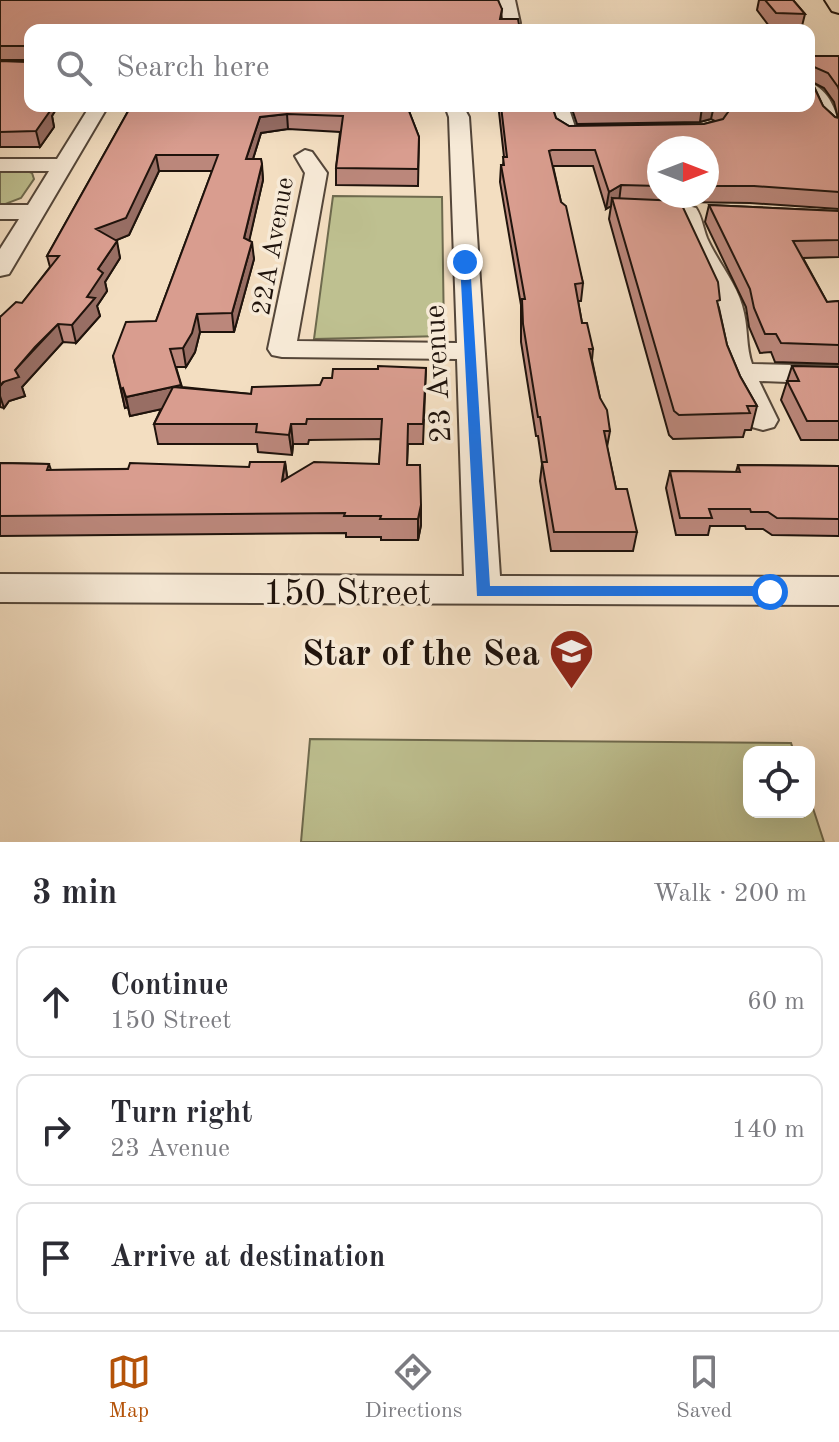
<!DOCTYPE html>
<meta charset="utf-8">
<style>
body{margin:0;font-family:"Old Standard TT",serif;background:#f7f7f7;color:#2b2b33}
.controls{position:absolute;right:24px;bottom:24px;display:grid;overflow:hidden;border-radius:16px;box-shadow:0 8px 32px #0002}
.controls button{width:72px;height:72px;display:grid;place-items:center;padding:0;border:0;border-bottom:2px solid #e1e1e2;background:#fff;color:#2b2b33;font:40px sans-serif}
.compass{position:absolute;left:647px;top:136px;width:72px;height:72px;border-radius:50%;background:#fff;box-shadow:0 8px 32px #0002;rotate:90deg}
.stop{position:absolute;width:24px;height:24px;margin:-18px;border:6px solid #1a73e8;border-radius:50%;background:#fff}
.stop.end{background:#1a73e8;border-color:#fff;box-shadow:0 2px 8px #0008}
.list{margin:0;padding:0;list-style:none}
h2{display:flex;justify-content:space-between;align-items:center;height:104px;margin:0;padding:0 32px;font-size:34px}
h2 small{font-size:26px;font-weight:400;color:#7c7c81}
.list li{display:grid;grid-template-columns:52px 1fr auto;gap:24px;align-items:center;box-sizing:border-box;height:112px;margin:0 16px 16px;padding:0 16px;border:2px solid #e1e1e2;border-radius:16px}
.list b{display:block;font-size:30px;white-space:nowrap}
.list p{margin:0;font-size:26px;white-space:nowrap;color:#7c7c81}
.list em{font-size:26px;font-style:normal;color:#7c7c81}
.icon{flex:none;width:44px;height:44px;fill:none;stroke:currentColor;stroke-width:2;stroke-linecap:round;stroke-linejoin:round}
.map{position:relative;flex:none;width:839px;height:842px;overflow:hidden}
.search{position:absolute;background:#fff;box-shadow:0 8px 32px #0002;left:24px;right:24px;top:24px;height:88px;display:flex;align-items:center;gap:20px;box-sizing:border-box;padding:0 28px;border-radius:16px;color:#7c7c81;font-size:30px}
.sheet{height:488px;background:#fff}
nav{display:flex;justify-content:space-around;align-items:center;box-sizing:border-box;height:112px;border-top:2px solid #e1e1e2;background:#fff;font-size:22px;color:#7c7c81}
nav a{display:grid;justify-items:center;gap:4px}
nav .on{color:#b45309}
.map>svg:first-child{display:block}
.green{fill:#bec090;stroke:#6e6a4e;stroke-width:2}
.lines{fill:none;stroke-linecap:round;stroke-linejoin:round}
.minor-casing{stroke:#544639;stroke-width:4}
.major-casing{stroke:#1f130c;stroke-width:4}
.minor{fill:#f7ead7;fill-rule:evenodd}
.major{fill:#f3dec1;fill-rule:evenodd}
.wall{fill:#bb877b;stroke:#1f130c;stroke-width:2;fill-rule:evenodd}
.shaded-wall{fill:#986e64;stroke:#1f130c;stroke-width:2}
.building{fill:#d99d8f;stroke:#1f130c;stroke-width:2}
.route{fill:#1a73e8}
.labels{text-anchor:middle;stroke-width:7;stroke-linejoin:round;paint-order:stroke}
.far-street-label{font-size:26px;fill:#1f130c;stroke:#f7ead7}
.street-label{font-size:30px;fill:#1f130c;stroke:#f7ead7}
.near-street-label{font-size:36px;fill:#1f130c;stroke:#f7ead7}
.near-poi-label{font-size:36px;font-weight:bold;fill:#1f130c;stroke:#f7ead7;text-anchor:end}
</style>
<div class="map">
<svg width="839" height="842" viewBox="0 0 839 842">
<rect width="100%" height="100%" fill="#f3dec1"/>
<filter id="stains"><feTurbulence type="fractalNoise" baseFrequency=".0025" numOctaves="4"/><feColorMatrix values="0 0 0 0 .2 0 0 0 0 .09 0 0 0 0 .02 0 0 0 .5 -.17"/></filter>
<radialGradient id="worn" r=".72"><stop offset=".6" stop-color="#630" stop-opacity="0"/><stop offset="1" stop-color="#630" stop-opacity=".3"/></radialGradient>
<path class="green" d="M25,170L32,173L34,179L21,198L0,206V171Z
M333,196L442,197L444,336L314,339Z
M310,739L791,743L794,752H749V812H809V796L824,842H301Z"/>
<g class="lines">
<defs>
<path id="minor" d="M499,0H515L520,23L517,30H501L504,23Z
M809,83C829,88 839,115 839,133C820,128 809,100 809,83Z
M90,106H108L12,269L9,274L0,276V249L19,219H0V205H28L49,171H0V159H57Z
M445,106H463L469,117L500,576L839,577V605L0,602V574L464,576L457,359L282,357L272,355L268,349L305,173L295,156L305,150L312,152L327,173L297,341L457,343L449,117Z
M550,106H568L575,127L598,126L608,132L598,138L560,137Z
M688,206L696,208C702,217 703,228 707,238C718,263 739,286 744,313C748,330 746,347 752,364L839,366V384L759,381L778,420L774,427L763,430L752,427L724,364L719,345L718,313L713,296L679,226L677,213L680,208Z"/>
<path id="major" d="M825,0H839V13L832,11Z"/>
</defs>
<use href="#minor" class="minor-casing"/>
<use href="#major" class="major-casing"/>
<use href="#minor" class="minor"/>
<use href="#major" class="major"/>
</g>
<path class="wall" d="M0,0L502,9L501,19L30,30V106H58L52,116L54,127L40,147H0V61L26,62L27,60H0Z
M759,0H793L805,14L801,30H772L757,10Z
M809,56H839V209L750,203L680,202L719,308L727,345L740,376L757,406L751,430H745L743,437L673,439L669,435L609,219L611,206L606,209L593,166H553L561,202L583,283L581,301H578L582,323L593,349L592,360L600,398L610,431L607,447L616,489L637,532L633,551H551L540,481L542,464L538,436H536L521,342V305L500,182L501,165H503L504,157L499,112L495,106H552L556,118L569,126L704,124L715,121L711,119L700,122L577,124L571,106H809ZM812,82L824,88L834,102L838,118L835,117L823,106ZM659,148H707V196H659Z
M131,106H407L419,137L418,186L336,185V168L340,132L288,129L261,133L253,159H261L263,180L249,240L254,259L234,332H200L195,352L186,367H176L182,387L251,394L320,385L332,378L426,368L423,444H408L407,465L421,525L418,540H381V537H346V533L0,536V463L49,464L51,470L249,467L285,462L287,478L379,464L381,439L309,440L308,444H293L292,455L258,452L257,444H158L154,424L161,409L130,416L128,407L125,408L113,356L156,321L212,171H159L129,235L116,240L120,258L105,282L107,291L97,306L100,316L76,343L63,342L41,366L22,387L25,396L9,401L4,408L0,407V317L22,303L50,267L47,256Z
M709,205L839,211V257L803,258L827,302L839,301V364L775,362L771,352L760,353L749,327L746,307L705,222Z
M792,366L839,367V440H801L781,400Z
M738,465L839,466V536L772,535L763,529H746L745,526H710L708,535H676L666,488L670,471L736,472Z"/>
<path class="shaded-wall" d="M44,106H58L52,116L54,127L40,147L36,131L41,110Z
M705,106H714L711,119L700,122L702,107Z
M287,114L288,129L261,133L248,175L246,159L260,117Z
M156,155L159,171L129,235L100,247L96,229Z
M262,164L263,180L246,255L244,238Z
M621,185L619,202L612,198L611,206L606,209L609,192Z
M117,241L120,258L105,282L107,291L97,306L100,316L76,343L72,325L87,297L98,269Z
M252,242L254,259L234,332L232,313Z
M197,314L200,332L195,352L186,367L183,348Z
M58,324L63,342L22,387L25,396L9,401L4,408L0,396V386Z
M181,385L185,404L130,416L126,397Z
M123,388L128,407L125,408L121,389Z
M291,424L293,444L292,455L289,435Z
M285,462L288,482L282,481Z
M421,505V525L418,540V519Z"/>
<path class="building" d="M0,0H498L502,9L500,19H518L520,30H30V106H44L41,110L50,111L36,131L0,132V61L26,62L30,49L26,46H0Z
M765,0H793L805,14L776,13Z
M809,56H839V90L838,87L828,73L812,66V83L823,106L835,117L839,118V192L754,186H707V148H659V186L621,185L609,192L595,150H552L549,151L561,202L566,206L583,283L575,284L582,323H587L593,349H589L600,398L607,410L610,431H604L616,489H627L637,532H554L542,462H547L540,417H538L523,324L522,299H525L501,165H504L503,157H507L501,106H552L556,118L569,126L704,124L723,119L728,112L718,106H809Z
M131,106H407L419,137L418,169L336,168L343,116L287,114L260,117L246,159H261L262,164L244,238L252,242L232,313L197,314L192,333L183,348L170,349L181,385L126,397L123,388L121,389L113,356L126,322L156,321L218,155H156L126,218L96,229L117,241L98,269L103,273L87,297L95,298L72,325L58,324L35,347L15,370L19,377L3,382L0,386V317L16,302L22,303L59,256H47Z
M578,106H705L579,109Z
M612,198L680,201L718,282L720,300L717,301L727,345L740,376L757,406H747L750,413L679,415L674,411Z
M709,205L839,211V240L793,241L827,302L839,301V345L781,343L776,334H765L754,308L750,289Z
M378,366L426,368L423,424H408L407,465H420L421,505L418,519H380L381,516H344L345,513L0,516V463L49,464L47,470L128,469L130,463L249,467L250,462H285L282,481L314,462L379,464L382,419H307L306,424H291L289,435L256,432L257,424H154L173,387L251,394L252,387L320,385L323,378H332L333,369H378Z
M792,366L839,367V421H807L787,381H799Z
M738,465L839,466V519L777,518L768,512H751L750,509H709L712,518H680L670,471L740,472Z"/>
<path class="route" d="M465,258L470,262L490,586H770L778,592L776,596H477L460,262Z"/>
<defs>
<symbol id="school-pin" viewBox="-11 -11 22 30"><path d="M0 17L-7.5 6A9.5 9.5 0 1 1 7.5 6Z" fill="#8f2418" stroke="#f7ead7"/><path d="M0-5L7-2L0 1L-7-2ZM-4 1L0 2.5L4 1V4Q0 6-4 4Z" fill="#fff"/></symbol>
</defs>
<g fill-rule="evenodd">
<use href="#school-pin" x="546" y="626" width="51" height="69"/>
</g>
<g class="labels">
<g class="far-street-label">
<text transform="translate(272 246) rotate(-80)" y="9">22A Avenue</text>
</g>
<g class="street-label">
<text transform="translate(437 374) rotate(-93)" y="10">23 Avenue</text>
</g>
<g class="near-street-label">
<text x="347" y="604">150 Street</text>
</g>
<g class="near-poi-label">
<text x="540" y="665">Star of the Sea</text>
</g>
</g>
<rect width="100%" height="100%" filter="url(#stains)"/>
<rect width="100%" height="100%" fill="url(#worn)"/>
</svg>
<div class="controls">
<button><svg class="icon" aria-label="locate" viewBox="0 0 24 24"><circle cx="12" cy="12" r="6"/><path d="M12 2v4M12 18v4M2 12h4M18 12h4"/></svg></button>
</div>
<svg class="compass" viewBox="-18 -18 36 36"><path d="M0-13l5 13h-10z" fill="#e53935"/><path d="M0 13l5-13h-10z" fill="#7c7c81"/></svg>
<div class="stop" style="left:770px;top:592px"></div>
<div class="stop end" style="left:465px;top:262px"></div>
<div class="search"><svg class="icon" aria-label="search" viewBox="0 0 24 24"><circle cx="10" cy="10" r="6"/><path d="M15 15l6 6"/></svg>Search here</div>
</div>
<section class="sheet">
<h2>3 min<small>Walk · 200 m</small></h2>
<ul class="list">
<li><svg class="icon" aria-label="ahead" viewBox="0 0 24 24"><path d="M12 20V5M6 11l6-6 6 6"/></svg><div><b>Continue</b><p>150 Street</p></div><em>60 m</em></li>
<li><svg class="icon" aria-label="right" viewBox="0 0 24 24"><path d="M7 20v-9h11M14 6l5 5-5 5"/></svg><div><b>Turn right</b><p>23 Avenue</p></div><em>140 m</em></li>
<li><svg class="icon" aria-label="arrive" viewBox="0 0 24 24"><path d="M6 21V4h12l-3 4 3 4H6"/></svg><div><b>Arrive at destination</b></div></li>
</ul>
</section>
<nav>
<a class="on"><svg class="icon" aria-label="map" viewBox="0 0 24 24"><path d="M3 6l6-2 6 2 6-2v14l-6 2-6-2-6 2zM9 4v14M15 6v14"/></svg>Map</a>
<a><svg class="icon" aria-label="directions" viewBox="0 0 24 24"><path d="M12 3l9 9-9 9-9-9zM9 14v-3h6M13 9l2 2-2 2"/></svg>Directions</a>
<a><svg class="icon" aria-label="saved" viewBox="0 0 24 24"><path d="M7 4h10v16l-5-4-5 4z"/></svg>Saved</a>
</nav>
